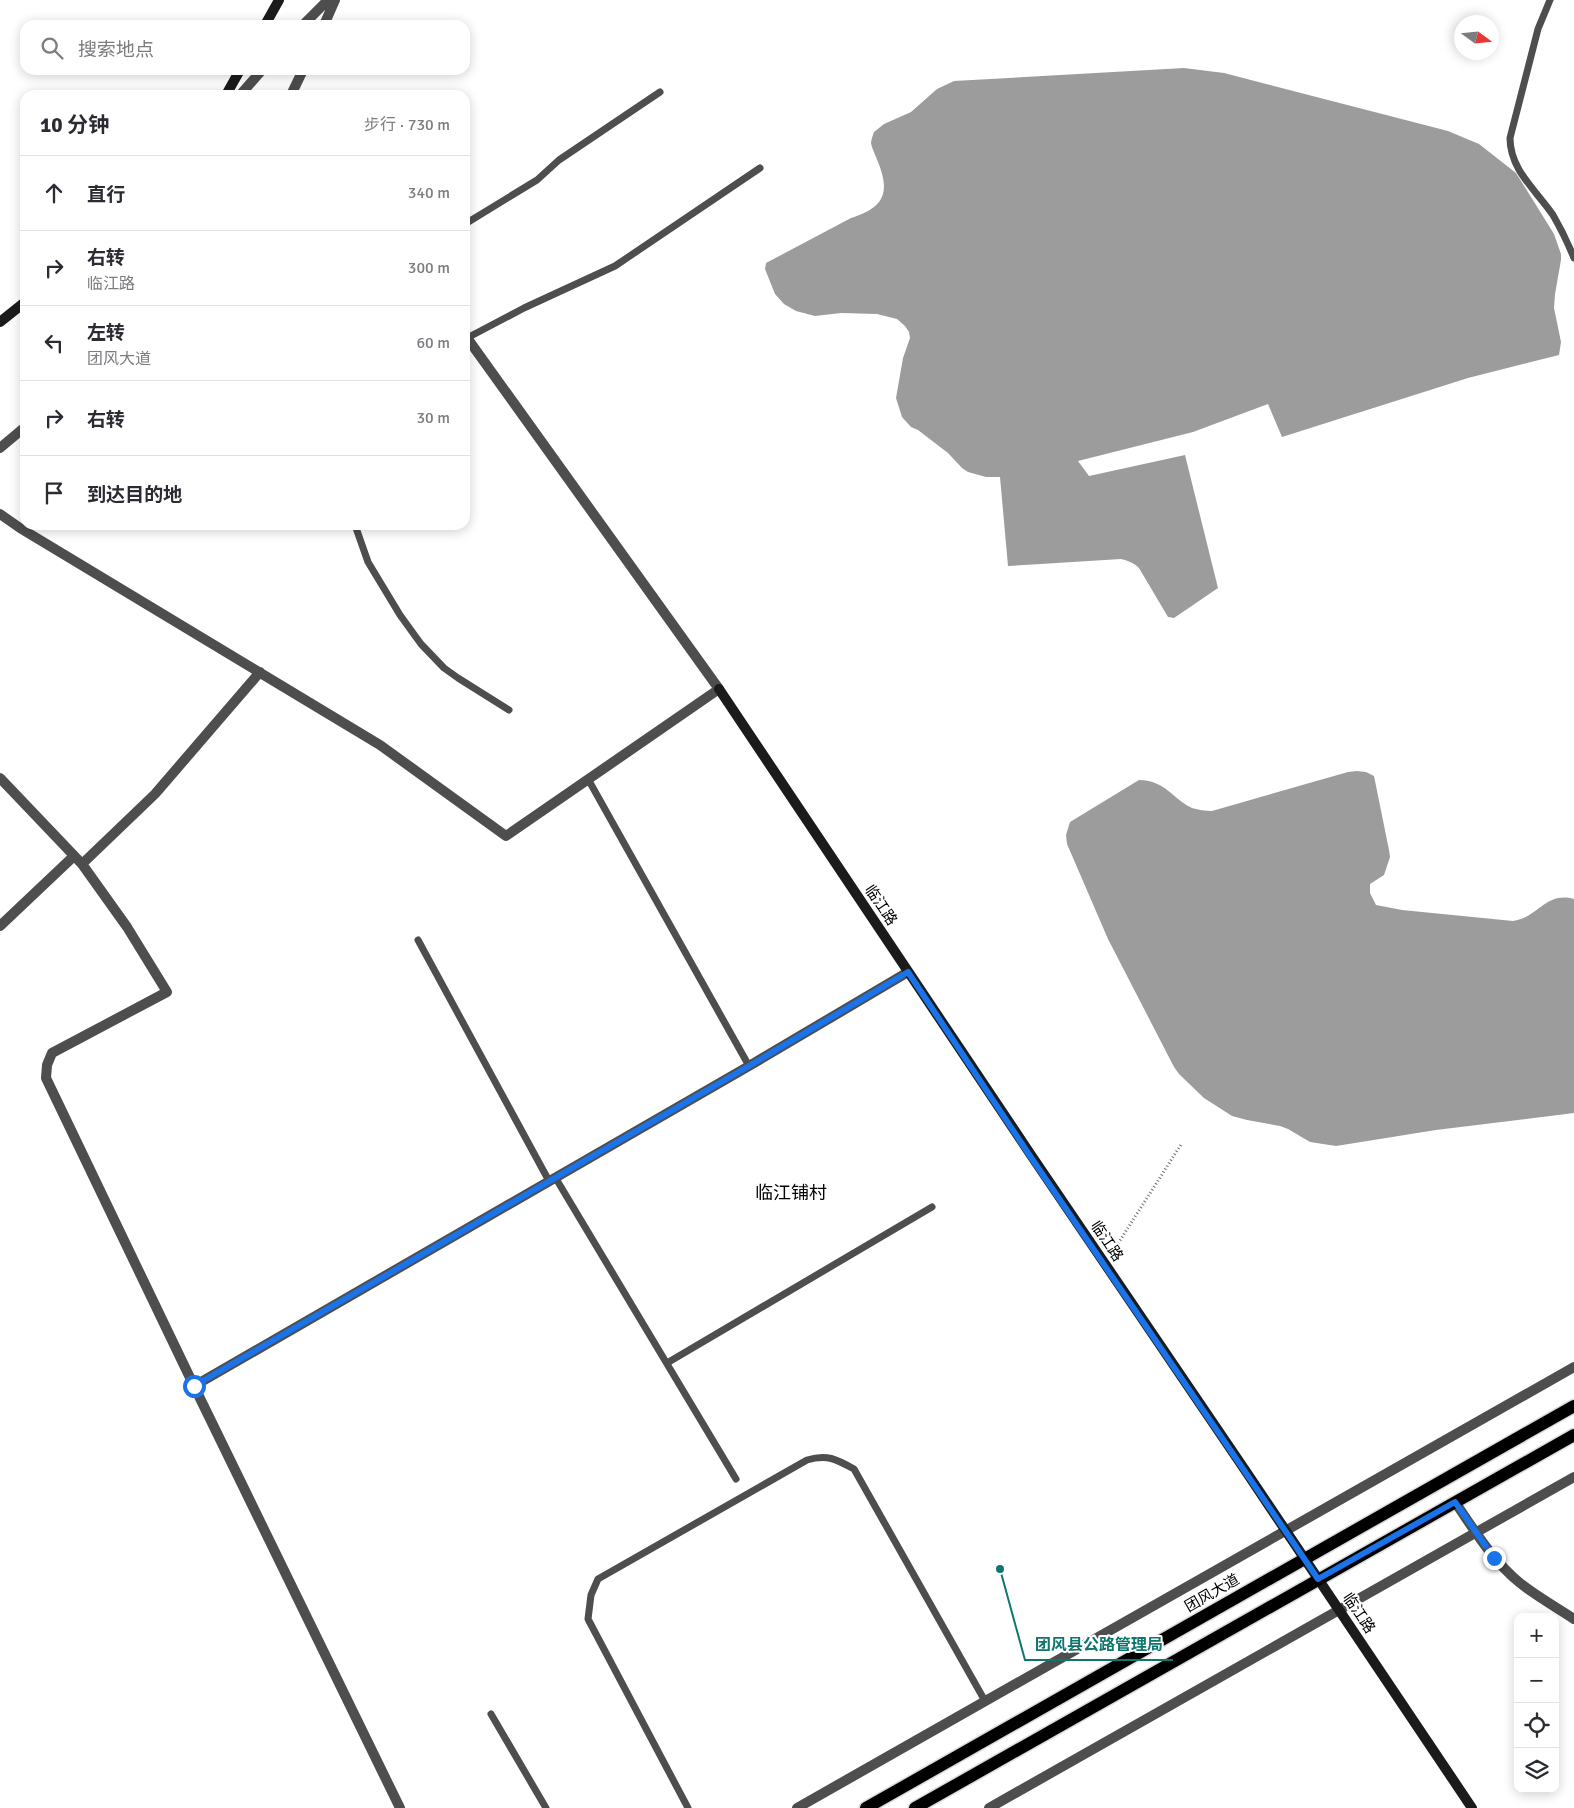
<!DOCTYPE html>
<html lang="zh">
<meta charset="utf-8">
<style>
body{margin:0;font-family:Signika,"Noto Sans SC",sans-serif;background:#f2f2f3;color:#2b2b33}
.controls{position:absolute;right:15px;bottom:15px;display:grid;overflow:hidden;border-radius:10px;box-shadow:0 2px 12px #0003}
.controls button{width:45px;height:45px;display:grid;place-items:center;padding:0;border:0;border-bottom:1px solid #e1e1e2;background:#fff;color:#2b2b33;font:25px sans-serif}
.compass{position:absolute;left:1454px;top:15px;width:45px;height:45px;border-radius:50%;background:#fff;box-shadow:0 2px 12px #0003;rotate:105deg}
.stop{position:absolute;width:15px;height:15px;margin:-11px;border:4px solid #1a73e8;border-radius:50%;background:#fff}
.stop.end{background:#1a73e8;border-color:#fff;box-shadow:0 1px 5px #0008}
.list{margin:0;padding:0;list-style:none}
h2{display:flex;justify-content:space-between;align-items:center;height:65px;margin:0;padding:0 20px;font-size:21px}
h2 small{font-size:16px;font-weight:400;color:#7c7c81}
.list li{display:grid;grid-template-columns:32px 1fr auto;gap:15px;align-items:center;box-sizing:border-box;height:75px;padding:0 20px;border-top:1px solid #e1e1e2}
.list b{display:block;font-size:19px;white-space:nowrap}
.list p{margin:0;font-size:16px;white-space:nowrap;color:#7c7c81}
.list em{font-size:16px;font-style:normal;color:#7c7c81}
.icon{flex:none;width:28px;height:28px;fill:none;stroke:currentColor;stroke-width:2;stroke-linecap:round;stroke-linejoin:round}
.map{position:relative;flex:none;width:1574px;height:1808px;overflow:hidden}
.search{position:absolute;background:#fff;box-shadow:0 2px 12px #0003;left:20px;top:20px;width:450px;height:55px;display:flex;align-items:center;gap:12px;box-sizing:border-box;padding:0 18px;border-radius:15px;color:#7c7c81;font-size:19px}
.panel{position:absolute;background:#fff;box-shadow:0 2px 12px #0003;left:20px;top:90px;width:450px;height:440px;border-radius:15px}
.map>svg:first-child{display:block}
.water{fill:#9c9c9c}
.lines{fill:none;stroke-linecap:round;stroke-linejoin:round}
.primary-casing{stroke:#dbdbdb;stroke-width:15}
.path{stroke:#707070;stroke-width:3;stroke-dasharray:1 2.5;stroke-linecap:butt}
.lane{stroke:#4e4e4e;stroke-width:7}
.street{stroke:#4e4e4e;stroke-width:10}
.secondary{stroke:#1b1b1b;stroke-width:10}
.primary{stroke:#000;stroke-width:12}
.route{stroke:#1a73e8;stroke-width:6}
.labels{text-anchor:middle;stroke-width:4;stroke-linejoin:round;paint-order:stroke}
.street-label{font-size:15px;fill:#000;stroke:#fff}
.quarter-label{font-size:18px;fill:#000;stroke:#fff}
.leader{fill:none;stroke:#0f766e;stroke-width:2}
.callout-dot{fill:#0f766e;stroke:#fff;stroke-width:2}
.callout-label{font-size:16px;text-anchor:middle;font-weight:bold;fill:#0f766e;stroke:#fff;stroke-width:4;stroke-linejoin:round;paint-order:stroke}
</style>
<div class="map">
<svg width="1574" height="1808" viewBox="0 0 1574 1808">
<rect width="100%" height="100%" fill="#fff"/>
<path class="water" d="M1184,68L1224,73L1448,131L1479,144L1516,173L1554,234L1561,254V260L1555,294L1554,308L1561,342L1559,355L1468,378L1282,437L1268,404L1193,432L1078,461L1089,476L1185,455L1218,588L1174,618L1168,617L1139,568C1134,563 1129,561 1121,559L1008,566L1000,477H986L968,472L962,468L948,453L918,430L911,427L902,417L896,398L903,358L910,338L909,332L905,326L897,319L877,314L841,313L815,316L796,311L784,304L775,294L765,269L766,263L851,218C883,208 891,194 878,162C876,156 872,149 871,143C871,140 873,135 874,132L884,124L911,112L937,89L954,81Z
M1357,771L1366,772L1374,776L1389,850L1390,857L1384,875L1370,884V893L1376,905L1402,910L1513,921C1539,917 1546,891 1574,899V1113L1436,1130L1336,1146L1310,1142L1288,1129L1280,1126L1247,1120L1232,1116L1204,1098L1179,1074L1174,1067L1108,939L1067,844L1066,835L1070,822L1139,780C1167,781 1171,798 1192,808C1199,810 1205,811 1212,811L1348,772Z"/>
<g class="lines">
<defs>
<path id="primary" d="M866,1808L1574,1406
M915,1808L1574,1435"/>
</defs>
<use href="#primary" class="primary-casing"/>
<path class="path" d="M1111,1251L1119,1242L1182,1143"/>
<path class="lane" d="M1550,0L1538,29L1510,138C1510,170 1536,190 1553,215C1561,229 1568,243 1574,258
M465,224L537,180L559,160L660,92
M467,338L524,308L615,266L760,168
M355,525L368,562L400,615L421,644L444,668L458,678L509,710
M588,779L749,1066
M418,940L549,1181
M555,1177L736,1479
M667,1363L932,1207
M491,1714L546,1808
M688,1808L588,1619L591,1595L598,1579L807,1460C827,1454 836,1459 854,1469L985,1701"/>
<path class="street" d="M303,25L328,0
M324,25L335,0
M240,95L262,70
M291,95L303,70
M0,448L25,427
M0,514L20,528L380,745L506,836L719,689L465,335
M0,778L82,864L127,927L167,992L52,1053L47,1065L46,1078L194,1386L400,1808
M82,864L155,794L260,672
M0,926L74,856
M194,1386L749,1066L908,972
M1455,1502C1475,1531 1492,1560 1520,1583C1536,1596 1556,1607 1574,1619
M797,1808L1574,1367
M989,1808L1574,1477"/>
<path class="secondary" d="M265,25L279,0
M226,95L240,70
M0,322L25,302
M719,689L1031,1155L1245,1470L1472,1808"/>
<use href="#primary" class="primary"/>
</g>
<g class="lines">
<path class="route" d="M194,1386L749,1066L908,972L1030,1156L1318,1579L1455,1502L1494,1558"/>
</g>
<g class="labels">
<g class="street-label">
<text transform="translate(881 905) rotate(56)" y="5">临江路</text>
<text transform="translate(1107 1241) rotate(56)" y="5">临江路</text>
<text transform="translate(1212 1593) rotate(-30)" y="5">团风大道</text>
<text transform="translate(1359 1613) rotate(56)" y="5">临江路</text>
</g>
<g class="quarter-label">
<text x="791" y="1199">临江铺村</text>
</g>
</g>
<path class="leader" d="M1000 1569L1025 1660H1173"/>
<circle class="callout-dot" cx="1000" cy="1569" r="5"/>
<g class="callout-label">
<text x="1099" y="1650">团风县公路管理局</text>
</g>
</svg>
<div class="controls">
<button>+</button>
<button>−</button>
<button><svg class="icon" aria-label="locate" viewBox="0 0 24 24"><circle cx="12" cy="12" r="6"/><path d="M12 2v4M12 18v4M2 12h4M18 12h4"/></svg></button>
<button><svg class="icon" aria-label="layers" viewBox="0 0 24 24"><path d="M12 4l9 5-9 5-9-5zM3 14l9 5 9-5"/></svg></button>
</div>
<svg class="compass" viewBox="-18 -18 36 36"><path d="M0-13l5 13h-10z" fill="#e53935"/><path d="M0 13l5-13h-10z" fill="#7c7c81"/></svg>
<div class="stop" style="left:194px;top:1386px"></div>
<div class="stop end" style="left:1494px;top:1558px"></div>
<div class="search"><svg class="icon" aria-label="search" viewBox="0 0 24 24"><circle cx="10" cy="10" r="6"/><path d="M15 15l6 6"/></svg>搜索地点</div>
<section class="panel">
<h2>10 分钟<small>步行 · 730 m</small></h2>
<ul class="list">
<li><svg class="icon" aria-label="ahead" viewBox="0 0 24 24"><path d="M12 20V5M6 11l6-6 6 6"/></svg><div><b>直行</b></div><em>340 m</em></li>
<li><svg class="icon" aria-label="right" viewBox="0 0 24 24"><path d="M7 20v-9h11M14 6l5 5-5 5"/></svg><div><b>右转</b><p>临江路</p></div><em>300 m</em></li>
<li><svg class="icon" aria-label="left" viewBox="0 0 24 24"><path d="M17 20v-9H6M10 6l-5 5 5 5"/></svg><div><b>左转</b><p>团风大道</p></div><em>60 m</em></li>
<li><svg class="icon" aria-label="right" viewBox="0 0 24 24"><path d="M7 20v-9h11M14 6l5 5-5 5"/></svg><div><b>右转</b></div><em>30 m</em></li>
<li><svg class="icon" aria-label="arrive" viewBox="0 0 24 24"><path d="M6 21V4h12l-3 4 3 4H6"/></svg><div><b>到达目的地</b></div></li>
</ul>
</section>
</div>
